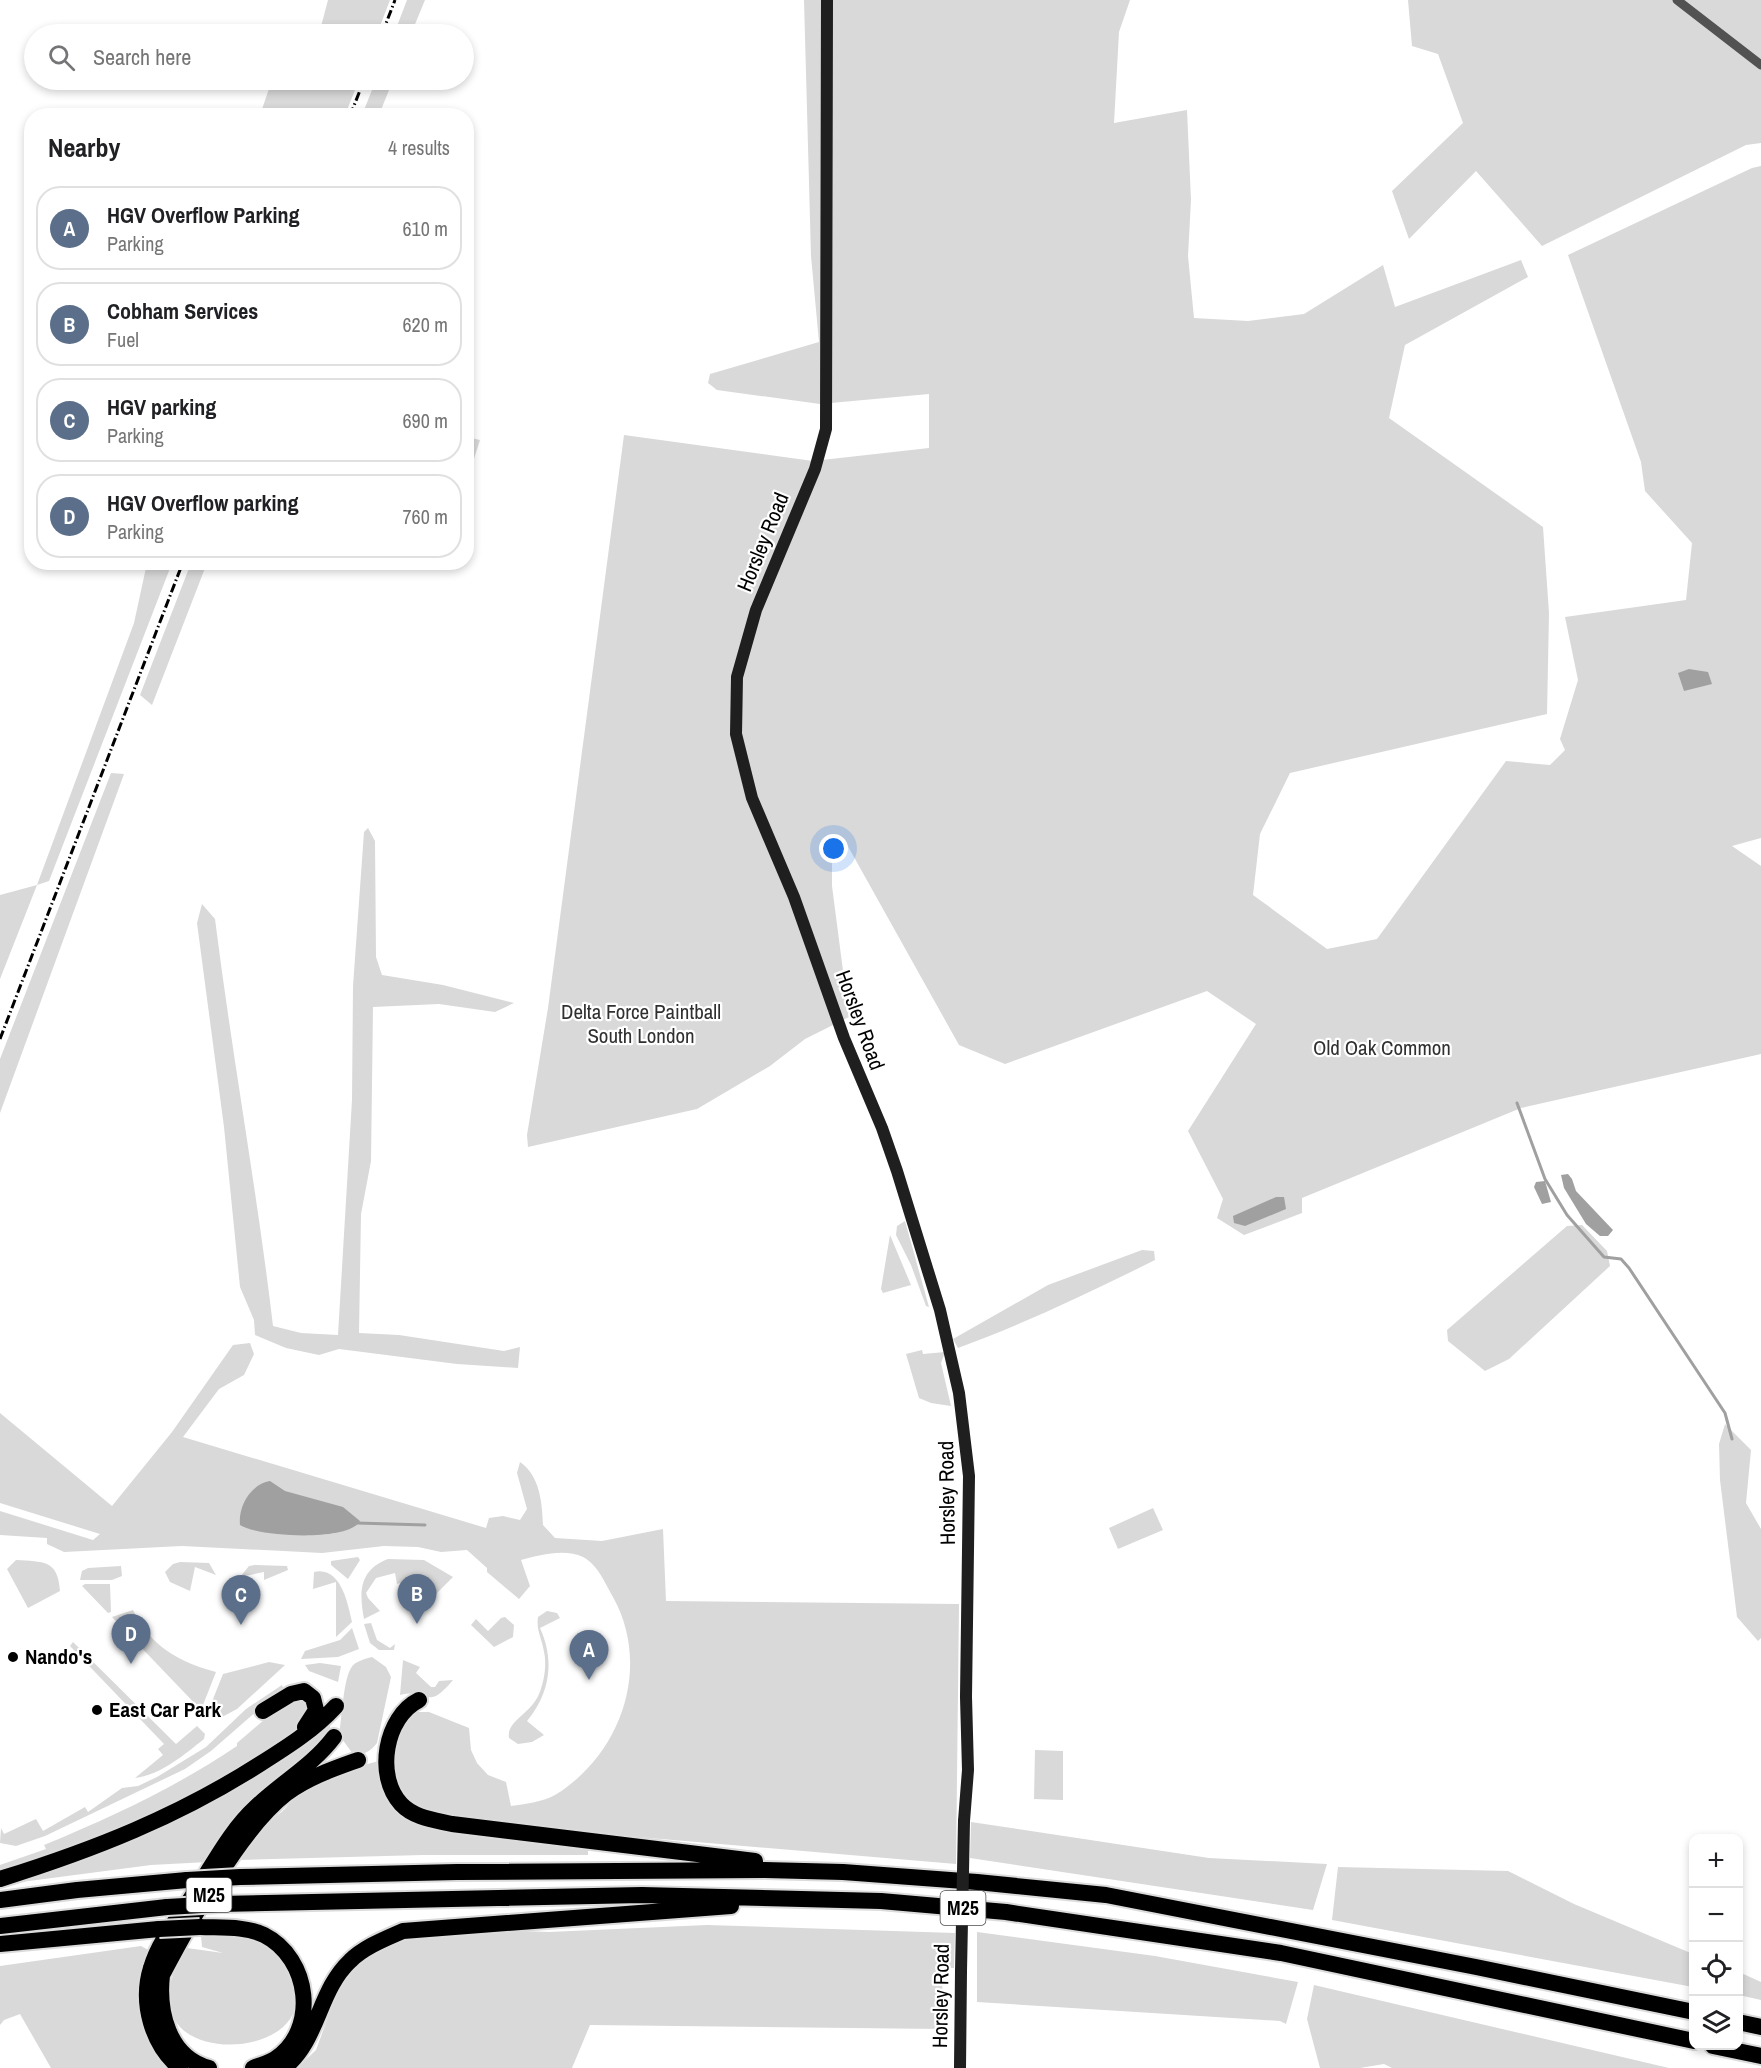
<!DOCTYPE html>
<meta charset="utf-8">
<style>
body{margin:0;font-family:"Archivo Narrow",sans-serif;background:#f2f2f2;color:#202124}
.controls{position:absolute;right:18px;bottom:18px;display:grid;overflow:hidden;border-radius:12px;box-shadow:0 3px 9px #0003}
.controls button{width:54px;height:54px;display:grid;place-items:center;padding:0;border:0;border-bottom:2px solid #e0e0e0;background:#fff;color:#202124;font:30px sans-serif}
.you{position:absolute;left:834px;top:849px;width:21px;height:21px;margin:-15px;border:4px solid #fff;border-radius:50%;background:#1a73e8;box-shadow:0 0 0 9px #1a73e833}
.badge{display:grid;place-items:center;width:39px;height:39px;border-radius:50%;background:#000;color:#fff;font-size:20px;font-weight:700}
.pin{position:absolute;translate:-50% -50px;filter:drop-shadow(0 2px 3px #0008)}
.pin::after{content:'';position:absolute;top:32px;width:21px;height:18px;background:inherit;clip-path:polygon(0 0,100% 0,50% 100%)}
.list{margin:0;padding:0;list-style:none}
h2{display:flex;justify-content:space-between;align-items:center;height:78px;margin:0;padding:0 24px;font-size:26px}
h2 small{font-size:20px;font-weight:400;color:#757577}
.list li{display:grid;grid-template-columns:39px 1fr auto;gap:18px;align-items:center;box-sizing:border-box;height:84px;margin:0 12px 12px;padding:0 12px;border:2px solid #e0e0e0;border-radius:24px}
.list b{display:block;font-size:22px;white-space:nowrap}
.list p{margin:0;font-size:20px;white-space:nowrap;color:#757577}
.list em{font-size:20px;font-style:normal;color:#757577}
.icon{flex:none;width:33px;height:33px;fill:none;stroke:currentColor;stroke-width:2;stroke-linecap:round;stroke-linejoin:round}
.map{position:relative;flex:none;width:1761px;height:2068px;overflow:hidden}
.search{position:absolute;background:#fff;box-shadow:0 3px 9px #0003;left:24px;top:24px;width:450px;height:66px;display:flex;align-items:center;gap:15px;box-sizing:border-box;padding:0 21px;border-radius:33px;color:#757577;font-size:22px}
.panel{position:absolute;background:#fff;box-shadow:0 3px 9px #0003;left:24px;top:108px;width:450px;height:462px;border-radius:24px}
.map>svg:first-child{display:block}
.green{fill:#d9d9d9}
.water{fill:#a0a0a0}
.lines{fill:none;stroke-linecap:round;stroke-linejoin:round}
.stream{stroke:#a0a0a0;stroke-width:3}
.highway-casing{stroke:#dbdbdb;stroke-width:20}
.street{stroke:#525252;stroke-width:9}
.secondary{stroke:#1f1f1f;stroke-width:12}
.highway{stroke:#000;stroke-width:16}
.rail{stroke:#000;stroke-width:3;stroke-dasharray:9 3 1.5 3;stroke-linecap:butt}
.highway-bridge-casing{stroke:#dbdbdb;stroke-width:20;stroke-linecap:butt}
.secondary-bridge{stroke:#1f1f1f;stroke-width:12}
.highway-bridge{stroke:#000;stroke-width:16}
.poi-dot{fill:#000;stroke:#fff;stroke-width:2}
.labels{text-anchor:middle;stroke-width:4.5;stroke-linejoin:round;paint-order:stroke}
.shield{fill:#fff;stroke:#4c4c4c;stroke-width:1.5}
.shield-label{font-size:20px;font-weight:bold;fill:#000}
.street-label{font-size:21px;fill:#000;stroke:#fff}
.park-label{font-size:21px;fill:#303030;stroke:#fff}
.poi-label{font-size:21px;font-weight:bold;fill:#000;stroke:#fff;text-anchor:start}
</style>
<div class="map">
<svg width="1761" height="2068" viewBox="0 0 1761 2068">
<rect width="100%" height="100%" fill="#fff"/>
<path class="green" d="M328,0H390L377,34H319Z
M407,0H425L411,34H394Z
M804,0H1130L1119,32L1114,123L1187,110L1191,200L1188,256L1194,318L1248,321L1304,314L1383,265L1395,307L1521,260L1528,277L1405,345L1389,418L1543,527L1549,613L1547,714L1290,773L1260,834L1253,895L1327,949L1377,939L1506,761L1550,765L1565,750L1560,739L1578,680L1565,617L1686,600L1692,543L1645,491L1641,462L1568,255L1752,168L1761,166V838L1732,846L1761,866V1054L1521,1108L1302,1198V1213L1244,1235L1217,1218L1223,1199L1188,1131L1256,1024L1207,991L1005,1064L959,1045L845,841L832,844V886L849,1017L805,1039L770,1066L697,1109L528,1147L527,1135L548,1008L624,435L813,461L929,448V394L820,404L717,390L708,383L710,374L819,342L811,256Z
M1408,0H1761V143L1746,145L1542,246L1476,171L1409,239L1392,191L1463,123L1438,54L1412,46Z
M272,80H359L345,115H260Z
M376,80H393L379,115H362Z
M467,437L480,440L471,468H467Z
M147,563H172L49,881L37,885L0,979V895L37,885L134,623Z
M191,563H207L152,705L140,695Z
M111,773L124,774L0,1113V1059Z
M368,828L375,841L376,957L382,975L443,985L514,1003L495,1012L439,1004L373,1007L371,1161L361,1214L359,1333L399,1335L504,1351L520,1347L518,1368L457,1364L339,1349L319,1355L286,1348L255,1335L254,1320L240,1287L224,1127L197,923L202,904L215,919C232,1055 257,1190 273,1326L301,1333L338,1335L352,1100L353,986L364,832Z
M905,1221L929,1307L926,1306L911,1265L896,1235L897,1226Z
M1582,1225L1607,1251L1610,1266L1509,1359L1485,1371L1448,1341L1447,1330L1567,1226Z
M890,1235L911,1285L883,1293L881,1289Z
M1142,1250L1154,1251L1155,1260C1091,1292 1026,1323 958,1348L953,1339L1048,1285Z
M250,1343L254,1354L244,1375L219,1389L183,1437L486,1528L489,1518L503,1516L520,1520L527,1509L517,1473L520,1462C540,1476 542,1502 543,1525L555,1538L602,1541L663,1529L666,1601L959,1604L956,1864L532,1828L444,1814L415,1805L405,1795L390,1767L400,1728L414,1712H429L469,1728L471,1750L477,1763L488,1775L506,1782L511,1806C525,1804 542,1802 555,1795C621,1755 652,1667 613,1597C605,1583 598,1565 583,1557C565,1548 539,1555 521,1560L530,1586L519,1599L487,1572V1568L467,1550L441,1552L418,1547L384,1546L322,1553L182,1546L64,1552L47,1544V1538L0,1535V1511L93,1540L100,1534L0,1503V1413L112,1506L172,1432L233,1345Z
M922,1350L923,1354L945,1352L941,1363L951,1406L931,1403L919,1398L906,1354Z
M1725,1424L1751,1450L1746,1503L1761,1529V1638L1758,1641L1737,1617L1720,1480L1719,1444Z
M1153,1508L1163,1530L1118,1549L1109,1528Z
M358,1557L360,1560L348,1579L331,1565V1561Z
M388,1559L424,1560L453,1577L435,1595L416,1578L397,1584L395,1573L376,1578L366,1593L368,1598L380,1611L364,1619C359,1592 359,1570 388,1559Z
M16,1560C43,1562 58,1559 60,1591L28,1608L7,1569Z
M180,1562L209,1563L216,1575L195,1567L190,1591L170,1582L165,1572L173,1564Z
M255,1565L287,1566L288,1570L264,1580V1572L240,1577L249,1566Z
M121,1566L122,1576L112,1580H80L82,1571L88,1568Z
M314,1572C341,1566 348,1604 352,1622L336,1637V1582L313,1589Z
M85,1584H110L111,1612L108,1613L82,1586Z
M133,1610C150,1646 179,1662 216,1672L201,1710L112,1617Z
M547,1611L557,1613L560,1618L540,1628C555,1661 550,1693 527,1721L544,1735L532,1742L518,1744L509,1738C506,1721 531,1714 539,1694C544,1682 547,1665 544,1652C542,1638 536,1631 538,1617Z
M505,1617L514,1625L513,1637L494,1647L471,1625L476,1619L488,1631L501,1618Z
M371,1623L377,1640L390,1648L395,1644L394,1650H379L370,1643L364,1624Z
M352,1628L359,1649L338,1657L301,1659L305,1651L340,1640Z
M73,1642L176,1744L197,1726L205,1734L204,1739C185,1754 161,1775 135,1778L163,1755L158,1749L164,1744L70,1646Z
M372,1657L386,1667L391,1677L377,1743C370,1752 364,1755 353,1754L339,1735C342,1719 343,1681 351,1668C355,1661 365,1659 372,1657Z
M403,1660L420,1667L416,1673L431,1687H435L439,1681L453,1680C425,1713 431,1687 400,1695Z
M269,1662L285,1665L237,1709L222,1717L207,1714L223,1674Z
M320,1663L341,1666L338,1682L309,1671L305,1665Z
M282,1685L283,1688L211,1751L185,1769L45,1836L16,1846L0,1843L1,1828L4,1834L36,1819L43,1831L85,1807L88,1812L122,1788L138,1786L157,1777L206,1747L246,1709Z
M301,1696L310,1707L299,1728L286,1739L195,1796L71,1847L0,1870V1865L46,1849L44,1845C112,1817 176,1787 237,1746V1743L279,1707Z
M331,1719L329,1735L208,1862L151,1865L6,1884C122,1842 238,1804 331,1719Z
M1035,1750L1063,1751V1800L1034,1799Z
M379,1761L398,1811L596,1848L595,1851H588V1855H423L239,1860L263,1821C275,1821 291,1805 295,1794L356,1767Z
M971,1822L1209,1858L1327,1864L1313,1910L970,1858Z
M1338,1867L1508,1871L1574,1904L1693,1954V1987L1332,1920Z
M707,1925L955,1933L954,1968H943L941,2029L590,2025L572,2068H297L316,2050L332,2006L347,1974L375,1951L403,1937L493,1930L549,1932Z
M977,1932L1155,1956L1298,1982L1286,2024L1280,2021L977,2002Z
M241,1935C270,1946 293,1959 296,1993C306,2068 109,2068 187,1948L223,1953L202,1947L201,1936Z
M141,1946L152,1952C130,1995 137,2032 167,2068H51L20,2014L4,2020L0,2025V1966Z
M1739,1972L1761,1982V2000L1739,1995Z
M1314,1985L1669,2068H1392L1384,2064L1360,2068H1320L1307,2019Z"/>
<path class="water" d="M1689,669L1708,672L1712,684L1684,691L1678,673Z
M1568,1174L1572,1179L1576,1191L1613,1230L1608,1236H1600L1586,1224L1564,1188L1561,1175Z
M1545,1181L1551,1202L1542,1204L1534,1187L1536,1182Z
M1276,1197H1284L1286,1209L1245,1226L1234,1223L1233,1216Z
M270,1481L285,1491L343,1507L360,1521C349,1542 258,1537 240,1525C238,1506 251,1484 270,1481Z"/>
<g class="lines">
<path class="stream" d="M1517,1103L1545,1179L1567,1215L1604,1257L1621,1259L1629,1268L1725,1413L1732,1439
M357,1523L425,1525"/>
<defs>
<path id="highway" d="M419,1700C385,1717 375,1776 401,1804C414,1818 435,1820 452,1824L755,1861
M263,1711L291,1694L304,1691L313,1698L316,1710L305,1727
M240,1877L457,1872L765,1870L843,1872L977,1882L1106,1895L1476,1967L1694,2012
M0,1879C93,1850 177,1817 260,1764C287,1747 314,1730 336,1706
M0,1900L77,1890L187,1880
M219,1904L642,1895L881,1901L1006,1912L1281,1953L1694,2041
M0,1926L167,1907
M200,1927C221,1928 245,1926 264,1935C310,1958 319,2030 275,2059C269,2063 260,2065 253,2068
M0,1944L159,1929
M1738,2022L1761,2027
M1713,2046L1761,2056
M180,2068C152,2045 140,2003 151,1968C159,1940 182,1913 197,1889C215,1861 231,1830 256,1807C282,1782 312,1766 334,1737
M209,2068C168,2057 158,2011 162,1975C190,1922 240,1829 287,1793C309,1777 333,1769 358,1760
M284,2068C319,2040 318,1991 350,1961C364,1947 385,1939 403,1931L731,1906"/>
</defs>
<use href="#highway" class="highway-casing"/>
<path class="street" d="M1677,0L1761,65"/>
<path class="secondary" d="M827,0L826,429L815,469L756,610L737,677L736,734L752,798L794,897L844,1038L882,1128L897,1171L940,1310L959,1393L969,1476L966,1697L968,1770L964,1821
M960,2068L961,1971"/>
<use href="#highway" class="highway"/>
<path class="rail" d="M382,34L395,0
M350,116L364,80
M0,1039L183,562"/>
<defs>
<path id="highway-bridge" d="M187,1880L240,1877
M167,1907L219,1904
M159,1929L200,1927"/>
</defs>
<use href="#highway-bridge" class="highway-bridge-casing"/>
<path class="secondary-bridge" d="M961,1971L964,1821"/>
<use href="#highway-bridge" class="highway-bridge"/>
</g>
<g class="poi-dot">
<circle cx="13" cy="1657" r="6"/>
<circle cx="97" cy="1710" r="6"/>
</g>
<g class="labels">
<g class="shield">
<rect x="186.5" y="1878" width="45" height="34" rx="4.5"/>
<rect x="940.5" y="1891" width="45" height="34" rx="4.5"/>
</g>
<g class="shield-label">
<text x="209" y="1902">M25</text>
<text x="963" y="1915">M25</text>
</g>
<g class="street-label">
<text transform="translate(763 542) rotate(-68)" y="7">Horsley Road</text>
<text transform="translate(860 1020) rotate(70)" y="7">Horsley Road</text>
<text transform="translate(947 1493) rotate(-91)" y="7">Horsley Road</text>
<text transform="translate(941 1996) rotate(-89)" y="7">Horsley Road</text>
</g>
<g class="park-label">
<text x="641" y="1019">Delta Force Paintball<tspan x="641" dy="24">South London</tspan></text>
<text x="1382" y="1055">Old Oak Common</text>
</g>
<g class="poi-label">
<text x="25" y="1664">Nando's</text>
<text x="109" y="1717">East Car Park</text>
</g>
</g>
</svg>
<div class="controls">
<button>+</button>
<button>−</button>
<button><svg class="icon" aria-label="locate" viewBox="0 0 24 24"><circle cx="12" cy="12" r="6"/><path d="M12 2v4M12 18v4M2 12h4M18 12h4"/></svg></button>
<button><svg class="icon" aria-label="layers" viewBox="0 0 24 24"><path d="M12 4l9 5-9 5-9-5zM3 14l9 5 9-5"/></svg></button>
</div>
<div class="you"></div>
<div class="pin badge" style="left:589px;top:1680px;background:#5c6f8a">A</div>
<div class="pin badge" style="left:417px;top:1624px;background:#5c6f8a">B</div>
<div class="pin badge" style="left:241px;top:1625px;background:#5c6f8a">C</div>
<div class="pin badge" style="left:131px;top:1664px;background:#5c6f8a">D</div>
<div class="search"><svg class="icon" aria-label="search" viewBox="0 0 24 24"><circle cx="10" cy="10" r="6"/><path d="M15 15l6 6"/></svg>Search here</div>
<section class="panel">
<h2>Nearby<small>4 results</small></h2>
<ul class="list">
<li><span class="badge" style="background:#5c6f8a">A</span><div><b>HGV Overflow Parking</b><p>Parking</p></div><em>610 m</em></li>
<li><span class="badge" style="background:#5c6f8a">B</span><div><b>Cobham Services</b><p>Fuel</p></div><em>620 m</em></li>
<li><span class="badge" style="background:#5c6f8a">C</span><div><b>HGV parking</b><p>Parking</p></div><em>690 m</em></li>
<li><span class="badge" style="background:#5c6f8a">D</span><div><b>HGV Overflow parking</b><p>Parking</p></div><em>760 m</em></li>
</ul>
</section>
</div>
